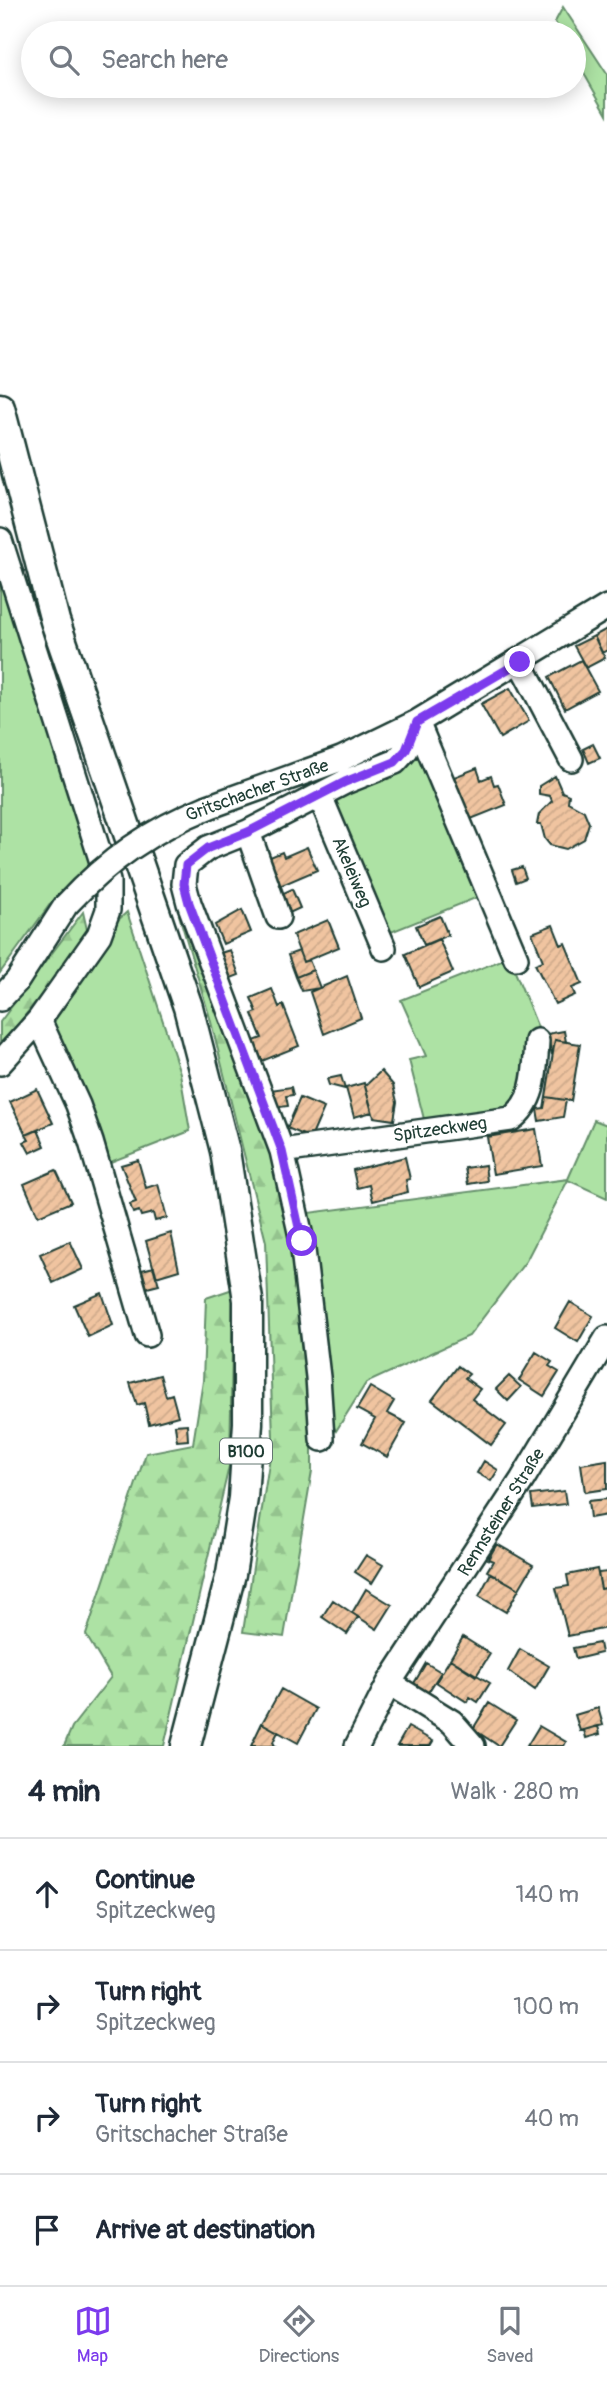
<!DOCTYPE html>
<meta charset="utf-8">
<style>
body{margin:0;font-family:Pangolin,sans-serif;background:#f2f2f3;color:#1f2937}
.stop{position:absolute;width:21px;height:21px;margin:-16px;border:5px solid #7c3aed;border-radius:50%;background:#fff}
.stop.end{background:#7c3aed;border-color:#fff;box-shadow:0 2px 7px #0008}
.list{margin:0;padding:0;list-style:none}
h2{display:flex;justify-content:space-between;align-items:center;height:91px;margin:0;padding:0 28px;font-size:30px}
h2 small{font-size:23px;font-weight:400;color:#747a83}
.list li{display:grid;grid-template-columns:46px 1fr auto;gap:21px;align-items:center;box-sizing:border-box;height:112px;padding:0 28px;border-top:2px solid #e0e1e3}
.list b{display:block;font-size:26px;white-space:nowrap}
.list p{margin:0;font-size:23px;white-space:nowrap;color:#747a83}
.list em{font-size:23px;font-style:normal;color:#747a83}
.icon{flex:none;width:38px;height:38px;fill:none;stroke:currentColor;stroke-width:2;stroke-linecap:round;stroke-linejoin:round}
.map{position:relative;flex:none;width:607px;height:1746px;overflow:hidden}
.search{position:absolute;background:#fff;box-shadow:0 4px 18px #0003;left:21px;right:21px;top:21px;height:77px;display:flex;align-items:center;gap:18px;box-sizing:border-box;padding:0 24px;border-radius:38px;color:#747a83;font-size:26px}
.sheet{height:539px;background:#fff}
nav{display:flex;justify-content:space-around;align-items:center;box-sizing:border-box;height:98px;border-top:2px solid #e0e1e3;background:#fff;font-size:19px;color:#747a83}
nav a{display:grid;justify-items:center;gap:4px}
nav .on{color:#7c3aed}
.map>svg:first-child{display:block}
.grass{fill:#ade2a4;stroke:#66906c;stroke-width:2}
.forest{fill:url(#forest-firs);stroke:#66906c;stroke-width:2}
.building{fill:url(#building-hatch);stroke:#1f3d34;stroke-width:2}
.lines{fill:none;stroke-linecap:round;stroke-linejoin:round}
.minor-casing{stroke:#1f3d34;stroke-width:28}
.major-casing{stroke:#1f3d34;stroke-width:33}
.minor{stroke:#fff;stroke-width:23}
.major{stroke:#fff;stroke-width:28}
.minor-bridge-casing{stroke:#1f3d34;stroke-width:28;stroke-linecap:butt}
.minor-bridge{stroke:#fff;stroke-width:23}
.route{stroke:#7c3aed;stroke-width:9}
.labels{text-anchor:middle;stroke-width:5;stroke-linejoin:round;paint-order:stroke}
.shield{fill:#fff;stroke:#627771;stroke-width:2}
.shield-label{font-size:16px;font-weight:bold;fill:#1f3d34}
.street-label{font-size:18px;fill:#1f3d34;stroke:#fff}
</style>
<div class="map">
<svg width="607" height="1746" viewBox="0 0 607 1746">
<defs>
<pattern id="forest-firs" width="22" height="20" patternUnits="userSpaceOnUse" patternTransform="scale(1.75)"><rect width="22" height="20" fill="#ade2a4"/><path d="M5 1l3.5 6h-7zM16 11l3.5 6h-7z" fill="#94c38e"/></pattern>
<pattern id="building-hatch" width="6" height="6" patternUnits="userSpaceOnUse" patternTransform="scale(1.75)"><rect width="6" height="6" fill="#f0c4a0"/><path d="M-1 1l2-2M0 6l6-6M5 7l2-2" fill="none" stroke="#cda98a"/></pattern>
</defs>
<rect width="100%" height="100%" fill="#fff"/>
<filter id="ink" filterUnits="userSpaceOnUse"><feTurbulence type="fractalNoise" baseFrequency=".0143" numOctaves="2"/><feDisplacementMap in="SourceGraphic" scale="14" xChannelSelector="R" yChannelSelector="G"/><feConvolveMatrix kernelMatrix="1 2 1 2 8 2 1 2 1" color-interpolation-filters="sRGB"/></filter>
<g filter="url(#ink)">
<path class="grass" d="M563,7L607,74V114L574,56V33H561L555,22Z
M0,561L93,861L51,903L0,973Z
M422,750L483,895L386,934L332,802L338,793Z
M127,912L180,1073L190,1131L108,1163L49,1020L116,922Z
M509,957L541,1035L525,1088L510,1109L426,1127L409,1060L426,1056L401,1000Z
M594,1120L607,1125V1198L568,1180L526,1261L469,1336L366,1383L336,1431L328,1416L308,1213L568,1179Z"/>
<path class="forest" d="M83,912L88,934L0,1048V1022Z
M179,915H187L277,1154L296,1244L312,1383V1471L284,1637L243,1632L273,1437L266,1242L210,1018Z
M233,1289L230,1462L164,1746H64L72,1727L111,1677L86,1635L146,1453L193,1444L203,1381L206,1298Z"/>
<path class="building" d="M607,629V650L602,653L594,636Z
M594,636L605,658L586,668L574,646Z
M581,660L598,691L565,709L549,677Z
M510,688L529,721L500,738L481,704Z
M593,744L600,758L589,763L583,749Z
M477,768L481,780L491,776L494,785L498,784L506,805L471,819L454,777Z
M555,776L562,792L569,795L568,802L584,811L589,823L584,839L566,849L550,845L545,839L541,824H537L539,814L552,801L550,796L539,794V786Z
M307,847L317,870L275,888L263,860L282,852L284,857Z
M522,867L526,878L516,882L512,870Z
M292,889L300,908L283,916L275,897Z
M242,910L251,932L223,944L215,925Z
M440,916L448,935L424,945L416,926Z
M328,920L339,947L303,962L293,935Z
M553,925L561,945L565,943L582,984L572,988L575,995L555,1004L535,964L543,961L532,933Z
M439,939L453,972L419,987L405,954Z
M230,950L239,975L226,980L217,954Z
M299,951L303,962L309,960L313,970L296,977L288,955Z
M313,970L320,988L302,991L296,977Z
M347,976L361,1018L324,1034L310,992Z
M272,989L279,1007L283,1005L299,1046L262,1061L254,1041L262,1038L252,1014L257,1012L251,998Z
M564,1031L566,1042L555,1040L552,1055L547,1034Z
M555,1040L580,1044L571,1101L546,1097Z
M381,1071L393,1085L397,1102L394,1120L374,1117L365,1086Z
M341,1076L345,1089L329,1085L327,1079Z
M364,1083L372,1112L354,1117L346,1088Z
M291,1087L293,1095L286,1096L288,1106L273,1108L270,1090Z
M37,1089L53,1123L26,1135L10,1102Z
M546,1097L566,1100L563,1117L539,1121L537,1109L544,1108Z
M300,1098L324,1108L311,1138L287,1128Z
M536,1129L542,1166L493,1174L487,1137Z
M38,1130L45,1146L30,1153L24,1142L29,1140L26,1135Z
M405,1157L410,1179L406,1180L408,1192L373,1201L369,1185L357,1188L353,1170Z
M138,1160L146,1188L158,1184L167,1218L155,1221L153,1213L141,1216L139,1211L133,1213L130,1204L136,1202L121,1165Z
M485,1165L487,1181L468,1184L465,1168Z
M56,1170L71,1202L38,1216L24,1184Z
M171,1233L179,1270L156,1277L146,1241Z
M70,1241L83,1269L53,1283L40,1254Z
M154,1267L159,1285L147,1288L142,1270Z
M102,1293L113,1325L88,1337L74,1305Z
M570,1302L593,1316L578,1342L555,1328Z
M536,1352L552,1362L549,1366L559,1372L544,1396L519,1380Z
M458,1366L469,1374L465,1378L480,1389L472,1399L506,1425L491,1445L432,1400Z
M160,1375L166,1396L172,1394L178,1416L149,1424L144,1403L137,1405L130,1383Z
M509,1376L521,1387L508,1401L496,1389Z
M370,1387L394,1401L387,1413L406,1423L387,1457L362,1443L375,1419L357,1409Z
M187,1424L188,1440L177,1441L175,1425Z
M607,1460V1489L585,1492L581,1464Z
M484,1461L498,1470L491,1481L477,1473Z
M564,1491L566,1504L533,1508L531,1495Z
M607,1499V1515L590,1518L588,1501Z
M497,1544L533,1565L519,1589L487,1571L493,1561L488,1559Z
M366,1555L383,1565L372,1583L355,1572Z
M597,1569L601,1589L606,1588L607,1628L568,1636L556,1588L569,1586L567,1575Z
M607,1572V1593L606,1588L601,1589L598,1573Z
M491,1573L519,1589L506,1612L479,1596Z
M366,1589L392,1605L377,1629L352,1613Z
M333,1600L358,1617L347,1634L322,1617Z
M463,1637L490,1654L476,1676L450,1659Z
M599,1643L601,1653L576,1659L573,1648Z
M520,1649L549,1666L535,1690L508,1671Z
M450,1659L490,1683L478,1702L470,1697L467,1702L436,1682Z
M426,1663L441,1672L427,1694L413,1685Z
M281,1689L316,1709L298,1743L262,1723Z
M489,1703L516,1720L499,1746L473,1729Z
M598,1708L603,1725L580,1731L575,1715Z
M262,1723L278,1732L273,1742L275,1746H251Z
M539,1726L566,1742L564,1746H527Z
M598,1726L600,1734L586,1738L584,1730Z
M408,1727L433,1741L430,1746H397Z"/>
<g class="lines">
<defs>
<path id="minor" d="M0,540L108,881V910L99,935L39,1020L0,1063
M520,662L571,759
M417,722L516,958
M320,796L384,948
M208,807L341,759L417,722L607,607
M248,832L278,917
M0,999L17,981L66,905
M39,1020L78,1105L91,1142L147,1335
M282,1151L511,1119C536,1101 535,1069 537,1041
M322,1439L318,1377L302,1241L282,1151L189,903L184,884L186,865L208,848L248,832L345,782L395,762L406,750L417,722
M389,1683L452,1722L473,1746
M357,1746L389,1683L522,1480L607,1338"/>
<path id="major" d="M0,408L55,621L188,1007L225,1151L248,1300V1423L243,1498L231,1574L186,1746"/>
</defs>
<use href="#minor" class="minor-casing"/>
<use href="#major" class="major-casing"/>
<use href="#minor" class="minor"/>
<use href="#major" class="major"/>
<defs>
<path id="minor-bridge" d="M66,905C108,860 151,830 208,807"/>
</defs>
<use href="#minor-bridge" class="minor-bridge-casing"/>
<use href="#minor-bridge" class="minor-bridge"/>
</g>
</g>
<g class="lines" filter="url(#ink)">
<path class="route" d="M302,1241L282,1151L189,903L184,884L186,865L208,848L248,832L345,782L395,762L406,750L417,722L520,662"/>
</g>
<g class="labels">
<rect class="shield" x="220" y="1438.5" width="52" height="25" rx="5"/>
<g class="shield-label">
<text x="246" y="1457">B100</text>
</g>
<g class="street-label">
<text transform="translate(257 790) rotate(-20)" y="6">Gritschacher Straße</text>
<text transform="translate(352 872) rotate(67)" y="6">Akeleiweg</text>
<text transform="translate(440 1129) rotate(-8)" y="6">Spitzeckweg</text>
<text transform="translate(501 1512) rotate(-58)" y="6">Rennsteiner Straße</text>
</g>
</g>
</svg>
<div class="stop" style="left:302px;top:1241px"></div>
<div class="stop end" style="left:520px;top:662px"></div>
<div class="search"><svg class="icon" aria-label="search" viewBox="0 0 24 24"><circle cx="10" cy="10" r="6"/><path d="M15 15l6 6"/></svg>Search here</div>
</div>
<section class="sheet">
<h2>4 min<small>Walk · 280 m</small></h2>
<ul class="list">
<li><svg class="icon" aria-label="ahead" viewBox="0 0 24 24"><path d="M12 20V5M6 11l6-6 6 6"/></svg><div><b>Continue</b><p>Spitzeckweg</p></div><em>140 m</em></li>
<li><svg class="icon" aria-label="right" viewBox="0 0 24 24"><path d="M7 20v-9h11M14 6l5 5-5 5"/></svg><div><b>Turn right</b><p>Spitzeckweg</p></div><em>100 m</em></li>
<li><svg class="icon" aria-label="right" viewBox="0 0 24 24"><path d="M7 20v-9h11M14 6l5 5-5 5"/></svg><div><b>Turn right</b><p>Gritschacher Straße</p></div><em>40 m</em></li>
<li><svg class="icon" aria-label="arrive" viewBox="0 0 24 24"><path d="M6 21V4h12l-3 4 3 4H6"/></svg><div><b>Arrive at destination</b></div></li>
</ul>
</section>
<nav>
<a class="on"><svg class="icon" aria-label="map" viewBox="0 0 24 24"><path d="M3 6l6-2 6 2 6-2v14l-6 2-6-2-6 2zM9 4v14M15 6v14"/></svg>Map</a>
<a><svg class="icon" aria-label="directions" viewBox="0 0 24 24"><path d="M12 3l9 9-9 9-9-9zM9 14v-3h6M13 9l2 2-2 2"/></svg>Directions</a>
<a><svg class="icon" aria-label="saved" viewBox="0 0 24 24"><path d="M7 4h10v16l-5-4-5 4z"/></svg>Saved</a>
</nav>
